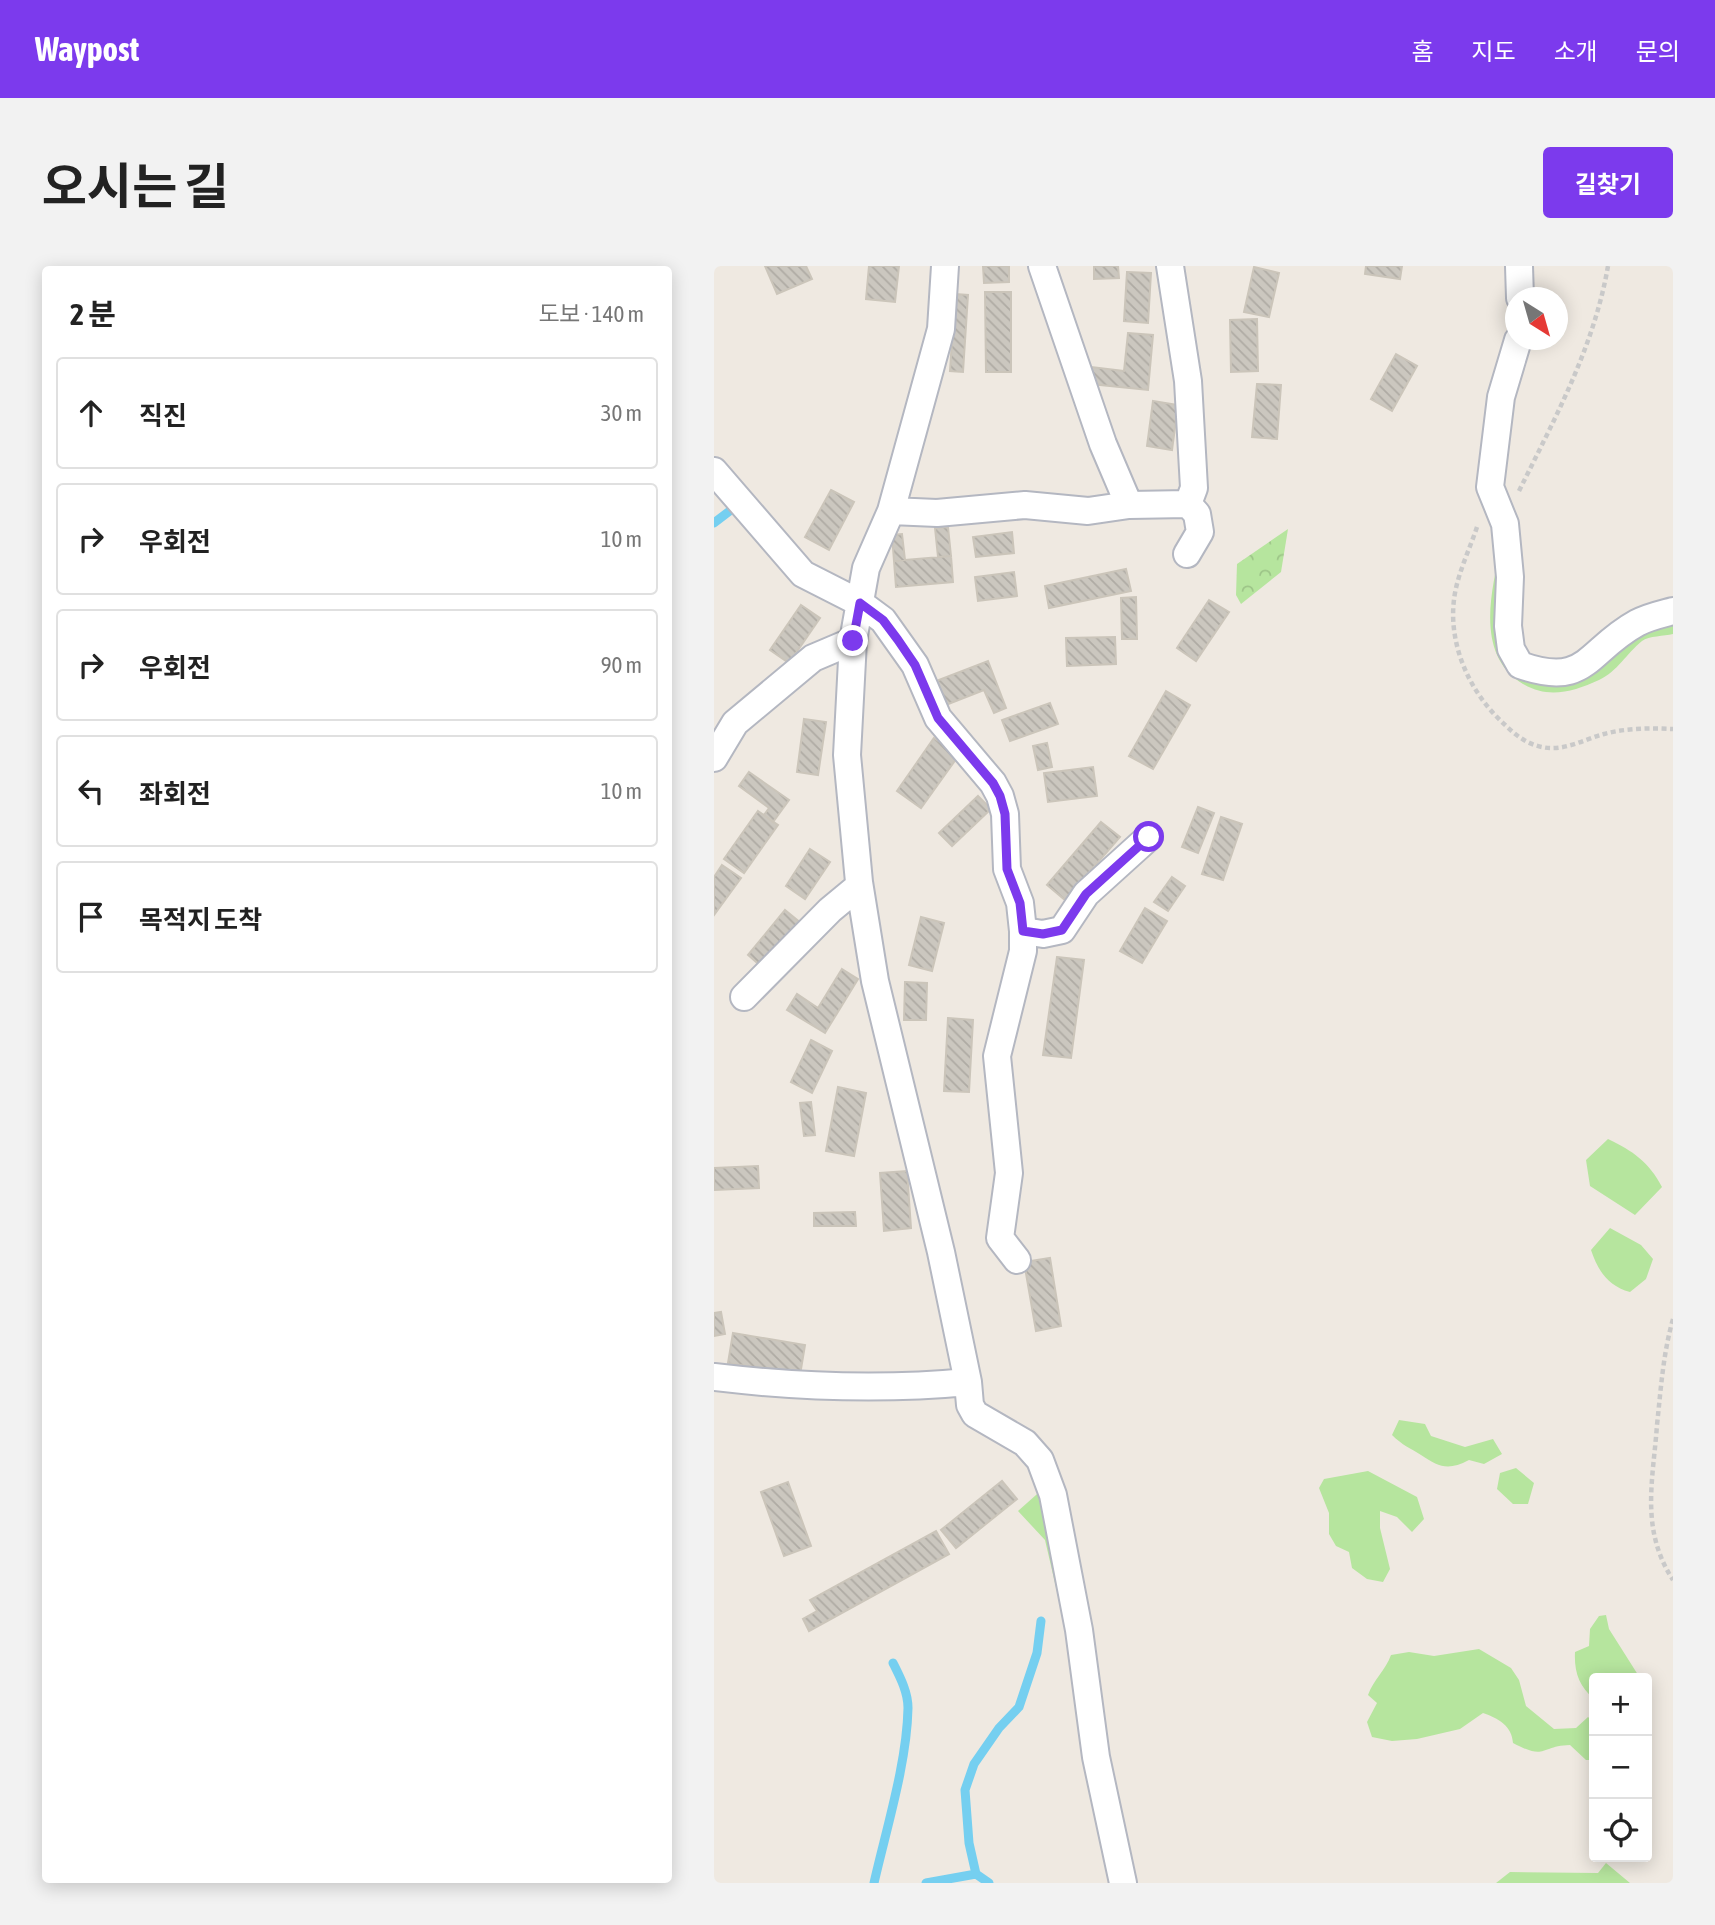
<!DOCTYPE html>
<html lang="ko">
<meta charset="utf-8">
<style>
body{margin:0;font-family:"Asap Condensed","Noto Sans KR",sans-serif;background:#f2f2f2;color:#222}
.controls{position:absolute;right:21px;bottom:21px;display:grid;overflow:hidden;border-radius:7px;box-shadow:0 4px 18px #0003}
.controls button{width:63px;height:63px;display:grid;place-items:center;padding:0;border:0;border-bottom:2px solid #e0e0e0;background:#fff;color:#222;font:35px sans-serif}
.compass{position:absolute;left:791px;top:21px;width:63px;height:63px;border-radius:50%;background:#fff;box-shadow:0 4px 18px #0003;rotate:143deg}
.stop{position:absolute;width:21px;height:21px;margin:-16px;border:5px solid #7c3aed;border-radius:50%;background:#fff}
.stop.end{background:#7c3aed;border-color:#fff;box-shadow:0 2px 7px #0008}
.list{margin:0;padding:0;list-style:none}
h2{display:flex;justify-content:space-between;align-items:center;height:91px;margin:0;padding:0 28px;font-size:30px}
h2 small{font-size:23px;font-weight:400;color:#767676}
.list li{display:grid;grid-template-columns:46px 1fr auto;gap:21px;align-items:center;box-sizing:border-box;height:112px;margin:0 14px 14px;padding:0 14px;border:2px solid #e0e0e0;border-radius:7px}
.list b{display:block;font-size:26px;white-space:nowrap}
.list em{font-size:23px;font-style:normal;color:#767676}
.icon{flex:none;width:38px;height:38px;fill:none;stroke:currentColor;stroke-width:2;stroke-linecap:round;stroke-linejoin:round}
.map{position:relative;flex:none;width:959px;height:1617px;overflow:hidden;border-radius:7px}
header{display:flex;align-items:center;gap:42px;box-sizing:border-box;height:98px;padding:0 35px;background:#7c3aed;color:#fff}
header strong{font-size:33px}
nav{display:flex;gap:38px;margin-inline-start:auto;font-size:24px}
.intro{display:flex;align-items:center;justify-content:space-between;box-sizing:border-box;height:168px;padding:0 42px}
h1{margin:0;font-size:49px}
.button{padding:18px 32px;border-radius:7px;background:#7c3aed;color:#fff;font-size:24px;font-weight:700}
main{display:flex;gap:42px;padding:0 42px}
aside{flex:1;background:#fff;border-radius:7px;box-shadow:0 4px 18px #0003}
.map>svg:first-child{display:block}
.grass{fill:#b6e59e}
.forest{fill:url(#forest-crowns)}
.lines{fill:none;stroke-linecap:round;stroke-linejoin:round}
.stream{stroke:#75cff0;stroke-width:9}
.building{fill:url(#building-back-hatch);stroke:#cbc5ba;stroke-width:2}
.street-casing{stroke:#b4b7c1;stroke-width:30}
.path{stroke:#c9c9c9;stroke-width:4.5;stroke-dasharray:5 3.5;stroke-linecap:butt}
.street{stroke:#fff;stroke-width:26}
.route{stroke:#7c3aed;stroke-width:9}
</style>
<header>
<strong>Waypost</strong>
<nav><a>홈</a><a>지도</a><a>소개</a><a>문의</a></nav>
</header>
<div class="intro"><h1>오시는 길</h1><a class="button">길찾기</a></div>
<main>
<aside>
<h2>2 분<small>도보 · 140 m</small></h2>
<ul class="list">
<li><svg class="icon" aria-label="ahead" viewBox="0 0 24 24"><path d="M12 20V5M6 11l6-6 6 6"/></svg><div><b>직진</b></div><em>30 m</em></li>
<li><svg class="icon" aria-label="right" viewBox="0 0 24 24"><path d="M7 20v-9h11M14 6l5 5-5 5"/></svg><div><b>우회전</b></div><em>10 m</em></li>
<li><svg class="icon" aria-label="right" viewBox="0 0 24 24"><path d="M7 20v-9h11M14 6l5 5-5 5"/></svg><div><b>우회전</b></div><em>90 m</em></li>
<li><svg class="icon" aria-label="left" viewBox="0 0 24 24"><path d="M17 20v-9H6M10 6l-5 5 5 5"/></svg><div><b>좌회전</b></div><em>10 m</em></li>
<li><svg class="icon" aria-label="arrive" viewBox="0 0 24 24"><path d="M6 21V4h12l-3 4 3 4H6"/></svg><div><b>목적지 도착</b></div></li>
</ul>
</aside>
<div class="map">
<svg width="959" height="1617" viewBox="0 0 959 1617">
<defs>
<pattern id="forest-crowns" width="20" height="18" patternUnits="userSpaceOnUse" patternTransform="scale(1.75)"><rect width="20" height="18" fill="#b6e59e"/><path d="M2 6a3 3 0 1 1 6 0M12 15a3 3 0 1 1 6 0" fill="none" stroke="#9dc588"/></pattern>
<pattern id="building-back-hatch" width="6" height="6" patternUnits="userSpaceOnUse" patternTransform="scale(1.75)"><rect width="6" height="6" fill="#cbc7bf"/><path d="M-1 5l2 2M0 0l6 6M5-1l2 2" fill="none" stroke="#afaba4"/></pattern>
</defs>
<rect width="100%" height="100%" fill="#efe9e1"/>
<path class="grass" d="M787,281L813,410L959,352V368C950,370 935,370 928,375C912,388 904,405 885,414C859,426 834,433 809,418C761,389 777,326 787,281Z
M894,873C919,885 935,896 948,921L921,949L876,920L872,894Z
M896,962L927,979L939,993L932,1013L916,1026C894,1020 884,1005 877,984Z
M685,1154L711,1158L717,1170L751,1181L779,1173L788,1188L770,1198L755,1194C734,1205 725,1201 707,1189C696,1182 688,1179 678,1169Z
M802,1202L820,1217L814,1238H799L783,1223L786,1207Z
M654,1205L703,1231L710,1253L698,1266L683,1251L666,1245V1262L676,1303L669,1316L653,1313L638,1302L635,1286L622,1280L615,1268V1247L605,1222L610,1213Z
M331,1221L402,1617H395L377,1524L354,1373L331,1274L304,1245Z
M892,1349L895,1363L926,1412H880V1433C865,1420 860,1406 861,1386L875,1380L876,1363L885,1350Z
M765,1383L797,1402L805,1414L812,1440L840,1463L862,1462L874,1451L880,1456V1494H872L856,1479C825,1480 833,1495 799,1477C798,1460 784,1452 769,1447L746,1463L703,1473L678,1475L658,1471L653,1456L663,1437L654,1429C660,1413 671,1405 677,1389L695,1386L720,1390Z
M892,1597L916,1617H782L796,1606L884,1607Z"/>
<path class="forest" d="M574,263L567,306L527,338L522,329L523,298Z"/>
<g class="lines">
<path class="stream" d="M0,257L17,244
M262,1608L255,1577L251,1524L260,1498L285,1462L305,1441L323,1387L327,1355
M160,1617C172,1564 193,1497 194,1442C194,1426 186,1411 179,1397
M212,1617L262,1608L275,1617"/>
</g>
<path class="building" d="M51,0H92L98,13L63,28Z
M155,0H185L181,36L152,33Z
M269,0H295V16L270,17Z
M380,0H404L405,12L380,13Z
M652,0H688L686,13L651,8Z
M540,1L565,7L555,51L530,46Z
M413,6L437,7L434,57L410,55Z
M271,26H297V106H272Z
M241,28L254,29L249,106L236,105Z
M543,53L544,105L517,106L516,54Z
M414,67L439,69L434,124L377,118L378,101L410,105Z
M682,88L703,100L678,145L657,133Z
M543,118L567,119L563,173L538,171Z
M439,135L464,139L458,184L433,180Z
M117,224L140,236L115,284L91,271Z
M234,261L237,290L224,291L221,262Z
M298,266L300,287L262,291L259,271Z
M188,268L191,294L180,295L178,269Z
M237,290L239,316L182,321L180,295Z
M412,303L417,325L335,342L331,320Z
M300,306L303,330L264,335L261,311Z
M422,331L423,373H408L407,332Z
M495,334L515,346L482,395L463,382Z
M87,339L106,352L75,397L56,384Z
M401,371L402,398L353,400L352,372Z
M274,395L292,442L280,447L270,424L232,439L222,415Z
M452,425L476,439L439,503L415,490Z
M336,437L344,458L296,475L288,454Z
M90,453L112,456L104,509L83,506Z
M220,472L245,489L207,542L183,525Z
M333,477L338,501L324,504L319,480Z
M379,501L383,530L334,536L330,507Z
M35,506L75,534L59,556L50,549L55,542L25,520Z
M264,530L277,543L238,580L225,567Z
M484,541L500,547L484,587L468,581Z
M44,545L64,559L30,607L10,593Z
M507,551L528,558L509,614L488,608Z
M387,556L406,571L351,634L333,619Z
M96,583L116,596L91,633L72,620Z
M8,599L27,612L0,649V611Z
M458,611L471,620L454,645L440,636Z
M431,642L453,655L428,697L406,685Z
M71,644L88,658L50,703L34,689Z
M207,651L230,657L218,705L195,699Z
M343,691L370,694L357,792L329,789Z
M128,703L144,713L111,767L73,744L83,728L104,742Z
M191,716L213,717L212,754H190Z
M234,752L259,754L255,826L230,825Z
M97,774L118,785L98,827L77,816Z
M124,821L152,827L140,890L112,885Z
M97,836L101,869L90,870L86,837Z
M44,900L45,922L0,924V902Z
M193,905L197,962L170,965L166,907Z
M141,946L142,960H100V947Z
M336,992L347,1060L322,1065L310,996Z
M7,1046L11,1068L0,1070V1047Z
M19,1067L91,1079L86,1109L14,1097Z
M288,1215L303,1233L242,1282L227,1264Z
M74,1216L97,1280L70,1290L47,1226Z
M222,1265L235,1288L95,1365L89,1353L103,1345L96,1334Z"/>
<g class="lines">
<defs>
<path id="street" d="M231,0L227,63L177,245L152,302L139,375L133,489L145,616L161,715L227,986L254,1116L256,1139L261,1148L311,1177L326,1194L339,1229L365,1364L382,1491L409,1617
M328,0L389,178L415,239
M456,0L474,115L480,222L474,238
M805,0L806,32
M804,74L787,131L776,221L791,258L796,311L794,360L797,383L806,399C873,423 872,385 923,357C934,351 948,348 959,345
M0,205L89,308L146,337L169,354L201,399L224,452L279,517L286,530L291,548L293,603L306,637L309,665V685L283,790L295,907L286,972L303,994
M177,245L223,247L311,239L374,245L415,239L474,238L483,248L486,266L473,288
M0,492L21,457L99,392L139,375
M309,665L329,668L348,664L372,628L435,571
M30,731L116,644L145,620
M0,1111C84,1121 170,1124 254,1116"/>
</defs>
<use href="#street" class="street-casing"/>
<path class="path" d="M805,225C841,152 880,81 894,0
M763,261C756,282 745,305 741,327C733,371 751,417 781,449C795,463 808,477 828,481C849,486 871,473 890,468C912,462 936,462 959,463
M959,1053C949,1088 947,1122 943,1159C939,1215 926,1263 959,1314"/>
<use href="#street" class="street"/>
</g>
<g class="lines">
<path class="route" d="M139,375L146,337L169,354L184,374L201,399L224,452L279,517L286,530L291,548L293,603L306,637L309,665L329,668L348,664L372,628L435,571"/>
</g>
</svg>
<div class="controls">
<button>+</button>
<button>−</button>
<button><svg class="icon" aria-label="locate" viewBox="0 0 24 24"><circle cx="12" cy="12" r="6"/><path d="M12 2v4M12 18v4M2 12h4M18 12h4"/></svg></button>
</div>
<svg class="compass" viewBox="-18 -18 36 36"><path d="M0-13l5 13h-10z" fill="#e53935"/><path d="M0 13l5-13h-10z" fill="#767676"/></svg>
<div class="stop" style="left:435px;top:571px"></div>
<div class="stop end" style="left:139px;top:375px"></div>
</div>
</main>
